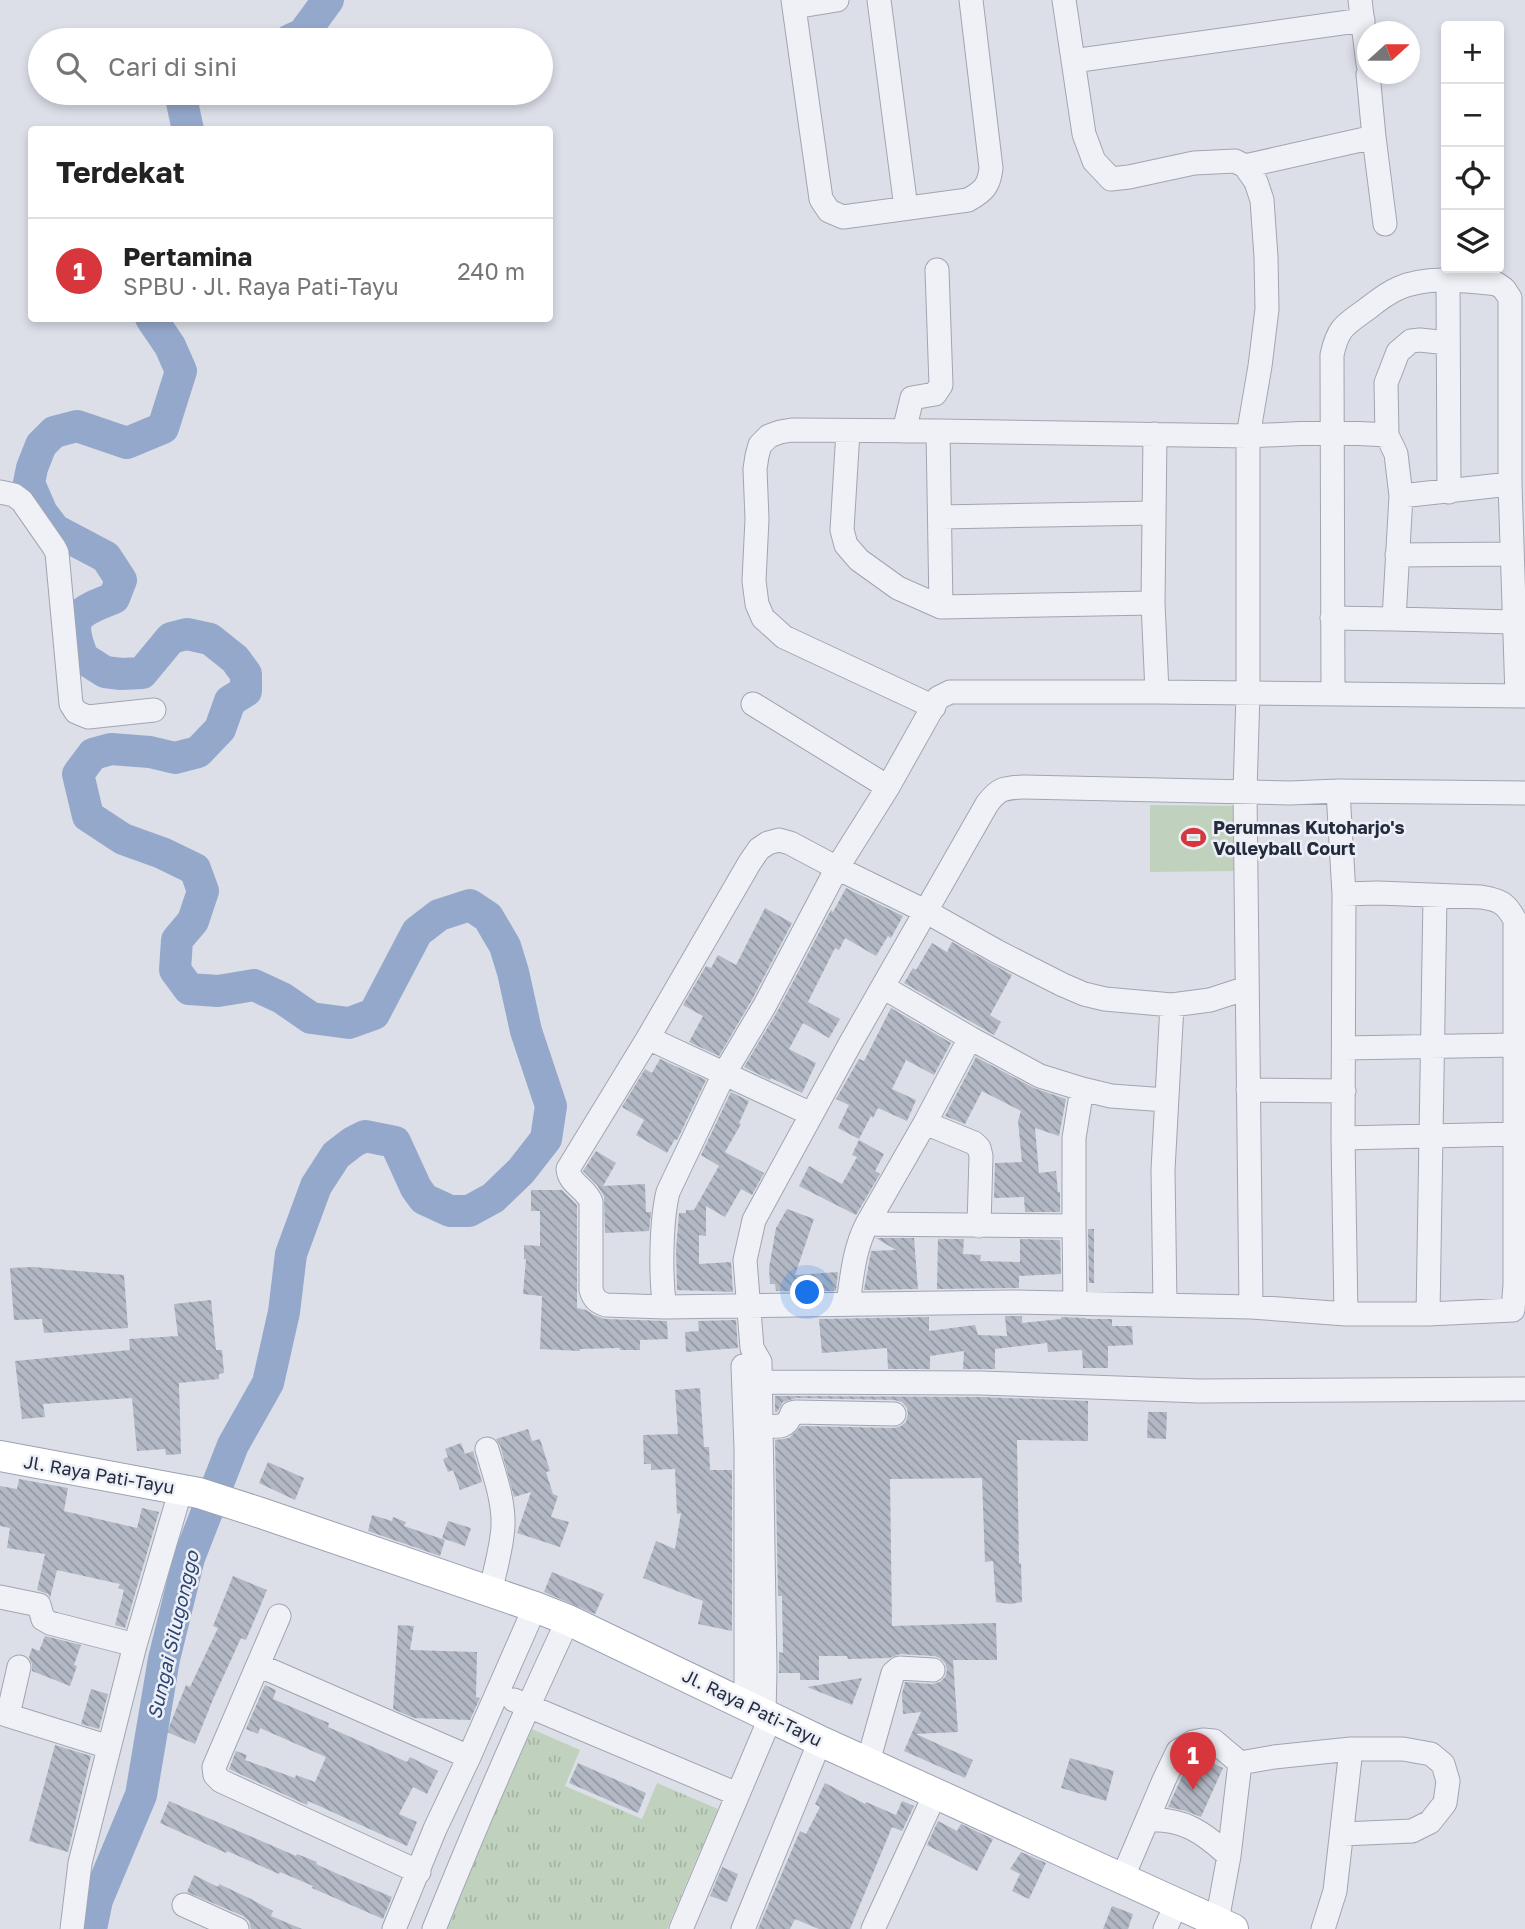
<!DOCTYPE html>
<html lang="id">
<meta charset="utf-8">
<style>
body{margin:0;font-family:"Golos Text",sans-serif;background:#f6f6f6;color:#222}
.controls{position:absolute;right:21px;top:21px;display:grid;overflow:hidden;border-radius:7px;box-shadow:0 4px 10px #0003}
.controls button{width:63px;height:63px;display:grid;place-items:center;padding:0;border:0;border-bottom:2px solid #e0e0e0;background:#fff;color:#222;font:35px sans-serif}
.compass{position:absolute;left:1357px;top:21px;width:63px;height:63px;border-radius:50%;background:#fff;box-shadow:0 4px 10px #0003;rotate:69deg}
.you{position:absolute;left:808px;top:1293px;width:24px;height:24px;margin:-18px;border:5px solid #fff;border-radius:50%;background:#1a73e8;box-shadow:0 0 0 10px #1a73e833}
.badge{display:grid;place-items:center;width:46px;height:46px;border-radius:50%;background:#d7373c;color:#fff;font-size:23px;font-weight:700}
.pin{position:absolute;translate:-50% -58px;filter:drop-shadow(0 2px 4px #0008)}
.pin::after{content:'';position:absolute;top:37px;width:24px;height:21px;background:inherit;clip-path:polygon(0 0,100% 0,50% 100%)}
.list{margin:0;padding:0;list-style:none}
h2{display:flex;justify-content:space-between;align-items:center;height:91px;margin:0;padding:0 28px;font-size:30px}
h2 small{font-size:23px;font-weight:400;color:#767676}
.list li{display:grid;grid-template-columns:46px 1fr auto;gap:21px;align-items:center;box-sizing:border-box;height:105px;padding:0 28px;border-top:2px solid #e0e0e0}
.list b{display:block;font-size:26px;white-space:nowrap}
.list p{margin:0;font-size:23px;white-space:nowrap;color:#767676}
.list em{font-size:23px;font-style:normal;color:#767676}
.icon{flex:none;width:38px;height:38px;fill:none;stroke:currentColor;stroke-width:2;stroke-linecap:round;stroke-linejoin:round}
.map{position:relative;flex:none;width:1525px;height:1929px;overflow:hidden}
.search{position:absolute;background:#fff;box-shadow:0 4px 10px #0003;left:28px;top:28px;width:525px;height:77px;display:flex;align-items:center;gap:18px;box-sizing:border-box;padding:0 24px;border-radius:38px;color:#767676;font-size:26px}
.panel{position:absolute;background:#fff;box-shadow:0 4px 10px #0003;left:28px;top:126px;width:525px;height:196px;border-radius:7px}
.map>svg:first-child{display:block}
.grass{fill:url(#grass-tufts)}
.green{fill:#c0d2bd}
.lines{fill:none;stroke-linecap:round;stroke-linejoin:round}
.river{stroke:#94a8cb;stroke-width:32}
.building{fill:url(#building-back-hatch)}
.minor-casing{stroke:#a1a5b2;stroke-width:25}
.major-casing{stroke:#9ba2b4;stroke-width:32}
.minor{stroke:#eff1f6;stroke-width:23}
.major{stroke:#fff;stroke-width:30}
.labels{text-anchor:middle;stroke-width:5;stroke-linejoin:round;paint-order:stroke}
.poi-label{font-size:18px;font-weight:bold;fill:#252b3f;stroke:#eceff5;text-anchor:start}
.street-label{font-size:18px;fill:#252b3f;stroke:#eceff5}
.water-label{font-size:19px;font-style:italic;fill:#2d4575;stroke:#eceff5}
</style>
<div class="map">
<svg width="1525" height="1929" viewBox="0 0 1525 1929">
<defs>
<pattern id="grass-tufts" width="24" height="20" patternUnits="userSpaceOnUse" patternTransform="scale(1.75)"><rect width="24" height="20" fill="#c0d2bd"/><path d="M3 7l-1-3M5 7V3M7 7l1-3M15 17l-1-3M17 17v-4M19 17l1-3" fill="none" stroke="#a5b4a4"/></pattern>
<pattern id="building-back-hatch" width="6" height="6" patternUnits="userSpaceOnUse" patternTransform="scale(1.75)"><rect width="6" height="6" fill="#b3b8c5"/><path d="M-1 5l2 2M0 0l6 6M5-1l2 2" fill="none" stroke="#9196a1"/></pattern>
</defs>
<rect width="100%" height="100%" fill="#dcdfe8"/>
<path class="grass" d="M525,1726L580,1750L565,1786L642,1819L657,1783L718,1809L667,1929H439Z"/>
<path class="green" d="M1150,805L1235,806L1236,871L1150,872Z"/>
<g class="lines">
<path class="river" d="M290,40L303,34L328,0
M180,93L188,130
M91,1929L97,1900L141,1795L164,1659L189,1558L233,1445L268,1383L284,1312L291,1254L316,1186L336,1155L353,1142L365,1136L395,1142L416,1188L424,1199L450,1211H469L493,1198L521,1171L546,1139L551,1106L526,1031L513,972L505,946L488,917L470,905L439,915L417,932L374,1014L349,1023L311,1018L282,998L254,985L218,991L189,989L175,970L177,940L193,921L203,891L195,869L162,853L123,839L88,816L78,774L93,754L111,749L150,752L175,758L198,752L220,729L230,701L246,691V674L235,659L210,639L187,634L171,638L142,673L121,674L105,672L83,658C67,617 75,613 114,598L121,580L106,557L55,530L42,513L29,483L32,468L41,445L54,432L77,426L127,443L163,428L181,371L170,346L151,318"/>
</g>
<path class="building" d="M846,888L903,916L891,938L888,936L876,956L845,938L839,950L835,948L808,1002L840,1019L829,1038L803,1023L789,1049L816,1063L802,1093L771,1078L770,1080L744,1067L777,1012L831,910L833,912Z
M765,908L792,923L753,998L719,1056L689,1042L703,1016L683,1005L706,966L711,968L718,955L736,965Z
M952,942L1012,975L990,1015L1001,1022L994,1035L904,983L913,968L916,970L932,943L947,952Z
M891,1008L951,1043L934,1075L906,1060L892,1089L916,1100L907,1121L878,1108L873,1118L871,1116L859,1139L838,1128L849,1105L836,1099L859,1059L864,1061Z
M976,1057L1034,1088L1066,1099L1059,1136L1035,1128L1039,1173L1056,1171L1058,1192H1060V1212H1025L1024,1197L994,1198L995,1163L1022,1162L1018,1121L1021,1111L982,1091L965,1124L945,1116Z
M660,1059L706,1080L677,1140L675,1139L667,1153L636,1135L644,1120L622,1107L645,1069L652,1073Z
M731,1092L749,1101L739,1123L741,1124L725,1152L764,1173L752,1195L741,1189L725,1217L706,1206V1236L699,1235V1264L731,1262L733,1292L677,1290L676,1250L679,1213H686V1210H694L719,1166L701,1155Z
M859,1140L884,1154L875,1171L880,1174L856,1215L799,1186L809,1166L842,1184L857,1157L852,1155Z
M596,1151L616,1163L603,1186L645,1184L646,1212H651L649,1231L605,1233L604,1196L597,1185L583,1171Z
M531,1190H562L577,1205V1308L586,1310L594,1315L605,1319L667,1321L668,1339L640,1340V1350H620V1348L580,1349V1351L540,1349L542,1296L523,1294L526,1259H524V1245L540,1246V1211H531Z
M787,1209L814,1219L795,1275L838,1272L836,1291H776L775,1284H770L769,1268L776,1228Z
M1088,1229H1094V1283H1089Z
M876,1238H914L918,1289L864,1290L871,1251L896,1250Z
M938,1239H964L963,1254L981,1255L980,1261L1020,1262V1239L1060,1240L1061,1274L1019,1276V1288L937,1289Z
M33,1267L124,1275L128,1328L44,1333L42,1319L14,1320L10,1268Z
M211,1300L216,1350H222L224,1373L219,1374V1379L179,1383L181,1454L166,1455L165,1449L137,1451L132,1398L43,1404L45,1417L22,1419L15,1361L130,1350L129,1339L178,1336L174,1304Z
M1005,1316H1022V1323L1061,1319V1317L1086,1318V1319H1112V1326H1132L1133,1345L1108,1346V1368H1083L1082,1350L1048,1352L1047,1343L995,1349V1369H963L964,1351L930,1356V1369H888L887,1348L822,1353L819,1319L929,1317V1331L975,1325L978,1335L1007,1336Z
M736,1320L738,1348L686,1352L685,1332L699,1331L698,1321Z
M700,1388L704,1447H709L710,1470H732V1631L698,1624L703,1601L643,1578L656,1541L675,1549L681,1513L677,1514L675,1469L651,1470V1464H644L643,1435L678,1434L675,1390Z
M775,1396L981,1397L1088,1401V1441L1017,1440L1019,1564L1021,1563L1022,1602L1010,1604L996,1602L993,1561L985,1562L982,1478L890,1479L892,1626L996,1623L997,1660H953L958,1732L916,1734L973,1760L965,1778L904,1751L921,1712L903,1714L902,1694L905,1682L932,1684L940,1682L945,1677L947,1670L945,1663L940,1658L934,1656L900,1654L889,1658L848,1659L847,1656H819V1680H800V1673H779V1652L783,1653L782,1596H778L775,1440L789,1438L801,1426L894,1428L901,1426L906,1422L908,1414L907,1408L902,1402L894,1400L796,1398L783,1402L777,1412H775Z
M1148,1412H1167L1166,1439L1147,1438Z
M528,1429L532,1441L540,1439L550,1471L546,1472L553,1494L558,1496L551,1517L569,1522L560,1547L517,1533L531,1492L514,1497L500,1445L496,1439Z
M461,1443L465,1454L473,1451L482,1482L460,1490L453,1470L448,1472L443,1459L448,1457L445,1449Z
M268,1462L304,1478L295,1500L259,1483Z
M19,1479L68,1488L64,1511L137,1528L142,1508L159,1512L125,1628L115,1625L124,1590L118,1588L120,1584L57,1570L50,1598L48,1594L37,1590L45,1554L7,1548L10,1528L0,1526V1486L17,1489Z
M372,1515L392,1521L393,1517L406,1522L404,1526L445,1540L440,1556L368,1531Z
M448,1521L471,1528L465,1546L442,1538Z
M552,1572L604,1594L595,1614L544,1592Z
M233,1576L267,1590L246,1640L241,1638L214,1697L195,1744L167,1732L186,1685L190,1687L218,1628L213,1626Z
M398,1625L414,1626L410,1650L477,1652L476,1697L480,1698L470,1720L414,1718L393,1709Z
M45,1636L81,1645L74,1665L77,1666L70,1686L32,1671V1664L29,1657L32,1648L39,1651Z
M862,1678L852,1705L807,1687Z
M265,1685L276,1690L273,1699L329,1723L328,1727L407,1762L410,1757L438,1771L427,1794L413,1787L399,1814L417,1822L407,1846L308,1801L307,1805L229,1769L236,1751L247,1755L245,1760L295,1778L296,1775L315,1782L326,1757L260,1728L258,1734L246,1729Z
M91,1689L108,1694L99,1729L81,1724Z
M55,1745L91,1756L68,1852L29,1841Z
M1197,1756L1223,1768L1201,1817L1186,1811L1168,1807L1189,1761Z
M1070,1758L1114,1771L1106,1801L1061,1788Z
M578,1763L646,1793L638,1813L569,1783Z
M825,1783L865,1804L866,1802L896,1815L902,1801L914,1806L902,1831L892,1827L850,1929H819L795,1919L790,1929H758L800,1831L806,1834L820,1807L815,1804Z
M169,1801L296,1856L297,1854L317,1862L316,1864L340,1875L392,1897L383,1919L312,1888L313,1886L280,1872L279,1874L227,1851L226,1853L160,1823Z
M938,1821L957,1831L961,1824L993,1839L977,1871L927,1845Z
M1021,1852L1046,1863L1029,1899L1012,1891L1020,1874L1010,1869Z
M722,1867L738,1874L727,1902L710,1896Z
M194,1875L218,1887L219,1884L251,1899L273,1911L271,1916L302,1929H251L249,1921L243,1916L187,1892Z
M1112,1906L1133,1914L1128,1929H1103Z"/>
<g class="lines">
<defs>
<path id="minor" d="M793,0L821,199L829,211L843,217L968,200C984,191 989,186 991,168L971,0
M879,0L906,208
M1064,0L1084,134L1094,161L1111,179L1129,177L1194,163L1235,161L1245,166L1256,182L1262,200L1266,257L1267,309L1260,366L1248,436V693L1245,792L1251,1307
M1360,0L1368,64
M794,7L837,0
M1073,61L1363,20
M1374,137L1385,224
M1245,166L1374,137L1368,74
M1448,280L1449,492
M848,431L842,530L846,545L859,560L898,588L941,607L1153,603
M904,431L912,398L935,394L941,385L937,270
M938,431L941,607
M1155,434L1153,603L1157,692
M0,492L14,495L22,501L54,547L57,553L71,704L76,712L88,717L154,710
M1401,496L1510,484
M940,517L1154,513
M1397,555L1512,554
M1332,618L1394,619L1401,496L1396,454L1387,435L1386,383L1398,352L1411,341L1420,340L1448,343
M1394,619L1514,622
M1333,694L1332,355C1338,327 1345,325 1367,309C1377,301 1387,293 1399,288C1429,275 1466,281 1497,284L1504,289L1510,298V484L1517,696
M753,704L888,787
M934,707L784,637L763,618L757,604L754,581L757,519L755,469L757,456L760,445L769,436L780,432L792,430L938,431L1248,436L1332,432L1387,435
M1338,791L1344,894L1343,1138L1346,1314
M883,987L970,1038L1040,1076L1082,1089L1111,1096L1166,1100
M1247,988L1210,1000L1172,1005L1105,999L1084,994L1063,985L998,952L927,912L837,868L790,843L779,840L768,843L759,849L750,862L648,1038L568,1169C569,1184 586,1188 591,1202V1290C594,1299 597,1302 606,1305L665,1307L1012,1302L1251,1307L1346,1314H1428L1513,1310L1515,1285V920C1506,903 1500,900 1481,897L1378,893L1344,894
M648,1038L811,1114
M1344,1048L1515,1045
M1248,1090L1344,1091
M925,1123L974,1143L979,1148L981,1156L979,1226
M1343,1138L1516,1134
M867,1224L925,1123L970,1038
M1074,1226L1075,1303
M848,1304C852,1276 854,1249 867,1224L1074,1226V1138L1082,1089
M1165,1305L1163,1170L1172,1005
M665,1307C660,1279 661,1220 668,1192L724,1074L765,1005L837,868L888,787L938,698L950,692H1157L1525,696
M1428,1314L1435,897
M743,1366L746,1448V1705
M744,1382L981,1383L1199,1391L1525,1389
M762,1426C777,1426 786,1430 792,1413L796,1412L894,1414
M487,1449C494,1474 504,1500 503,1526C502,1547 495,1571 490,1592
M0,1597L39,1605L43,1619L50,1623L135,1645
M279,1616L214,1767L215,1775L221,1781L419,1872
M258,1665L469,1757
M514,1700L737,1794
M0,1713L109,1747
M764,1713L765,1670L760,1362L752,1348L745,1260L754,1220L850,1044L987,804C999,788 1004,788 1024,787L1290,793L1338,791L1525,793
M8,1715L19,1667
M868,1762L893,1673L899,1668L933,1670
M1240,1763L1274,1757L1351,1749H1403L1431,1754L1443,1764L1448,1781L1445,1803L1430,1822L1412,1831L1342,1834
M1147,1820C1183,1818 1203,1832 1229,1856
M1122,1879L1164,1780L1178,1751L1193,1742L1203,1740L1214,1741L1240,1763L1229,1856L1217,1921
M184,1905L237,1929
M72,1929L80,1863L135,1645L181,1489
M394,1929L435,1829L469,1757L535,1607
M434,1929C476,1825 520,1722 568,1620
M681,1929L771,1716
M743,1929L820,1741
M873,1929L936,1792
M1165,1929L1177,1903
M1323,1929L1335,1891L1351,1749"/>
<path id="major" d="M0,1456L199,1493L261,1513L535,1607L568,1620L820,1741L1233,1929"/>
</defs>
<use href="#minor" class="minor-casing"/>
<use href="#major" class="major-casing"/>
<use href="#minor" class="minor"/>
<use href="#major" class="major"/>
</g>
<defs>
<symbol id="stadium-bare" viewBox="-9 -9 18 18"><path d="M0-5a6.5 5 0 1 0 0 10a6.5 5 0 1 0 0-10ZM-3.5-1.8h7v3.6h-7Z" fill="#d7373c" stroke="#eceff5" stroke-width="2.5" paint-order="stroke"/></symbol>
</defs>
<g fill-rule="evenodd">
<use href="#stadium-bare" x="1176" y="820" width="35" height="35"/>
</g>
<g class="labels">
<g class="poi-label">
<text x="1213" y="834">Perumnas Kutoharjo's<tspan x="1213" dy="21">Volleyball Court</tspan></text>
</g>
<g class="street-label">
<text transform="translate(99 1475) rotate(10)" y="6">Jl. Raya Pati-Tayu</text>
<text transform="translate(752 1708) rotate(26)" y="6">Jl. Raya Pati-Tayu</text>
</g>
<g class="water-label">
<text transform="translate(173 1635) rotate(-77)" y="7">Sungai Silugonggo</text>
</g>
</g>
</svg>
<div class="controls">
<button>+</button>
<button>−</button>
<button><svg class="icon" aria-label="locate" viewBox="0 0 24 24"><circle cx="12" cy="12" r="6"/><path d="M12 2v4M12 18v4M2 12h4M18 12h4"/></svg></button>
<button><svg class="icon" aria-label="layers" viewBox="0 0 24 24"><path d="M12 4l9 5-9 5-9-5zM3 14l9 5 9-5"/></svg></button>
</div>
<svg class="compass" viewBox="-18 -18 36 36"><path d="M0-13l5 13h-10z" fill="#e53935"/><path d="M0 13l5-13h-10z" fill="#767676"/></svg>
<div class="you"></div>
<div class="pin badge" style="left:1193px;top:1790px">1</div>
<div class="search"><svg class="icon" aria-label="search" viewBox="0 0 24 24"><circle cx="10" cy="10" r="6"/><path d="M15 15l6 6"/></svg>Cari di sini</div>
<section class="panel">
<h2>Terdekat<small></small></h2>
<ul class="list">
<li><span class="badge">1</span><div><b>Pertamina</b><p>SPBU · Jl. Raya Pati-Tayu</p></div><em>240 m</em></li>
</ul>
</section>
</div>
